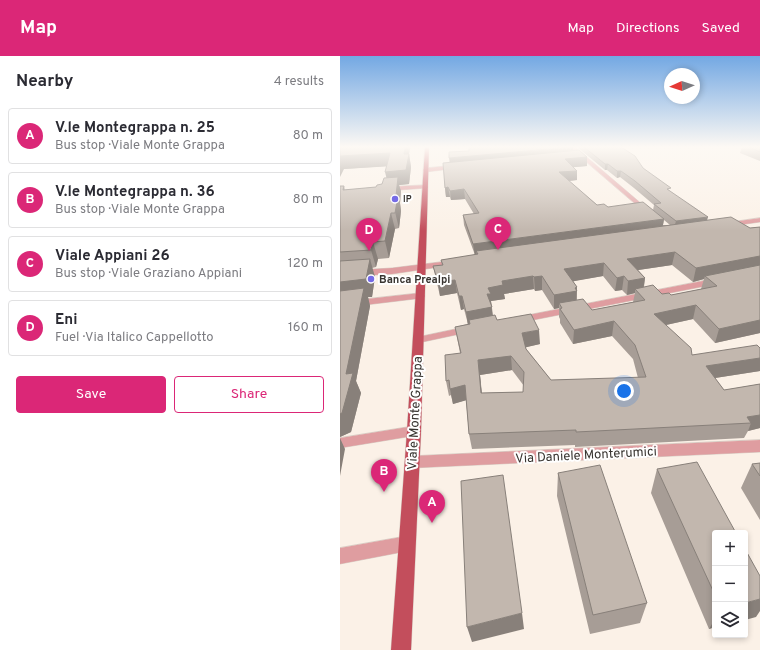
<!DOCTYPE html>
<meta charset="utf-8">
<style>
body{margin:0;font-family:Overpass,sans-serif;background:#f2f2f3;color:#2b2b33}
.controls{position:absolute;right:12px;bottom:12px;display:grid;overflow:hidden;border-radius:4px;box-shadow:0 2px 6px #0003}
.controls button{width:36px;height:36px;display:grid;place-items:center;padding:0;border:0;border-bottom:1px solid #e1e1e2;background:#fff;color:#2b2b33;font:20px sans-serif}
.compass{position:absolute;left:324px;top:12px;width:36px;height:36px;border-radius:50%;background:#fff;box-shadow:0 2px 6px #0003;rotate:267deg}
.you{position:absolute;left:284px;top:335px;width:14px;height:14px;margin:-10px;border:3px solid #fff;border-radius:50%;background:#1a73e8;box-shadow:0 0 0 6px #1a73e833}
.badge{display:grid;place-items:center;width:26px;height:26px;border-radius:50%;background:#db2777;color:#fff;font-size:13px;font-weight:700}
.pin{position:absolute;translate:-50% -33px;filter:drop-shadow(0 1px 2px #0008)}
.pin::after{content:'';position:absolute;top:21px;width:14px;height:12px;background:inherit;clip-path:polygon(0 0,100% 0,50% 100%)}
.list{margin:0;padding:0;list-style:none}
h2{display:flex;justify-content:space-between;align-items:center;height:52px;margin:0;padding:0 16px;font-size:17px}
h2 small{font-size:13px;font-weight:400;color:#7c7c81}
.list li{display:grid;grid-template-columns:26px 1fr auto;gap:12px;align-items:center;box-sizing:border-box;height:56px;margin:0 8px 8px;padding:0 8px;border:1px solid #e1e1e2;border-radius:4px}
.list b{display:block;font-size:15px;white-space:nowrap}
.list p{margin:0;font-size:13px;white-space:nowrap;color:#7c7c81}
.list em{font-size:13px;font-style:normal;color:#7c7c81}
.actions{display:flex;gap:8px;padding:12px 16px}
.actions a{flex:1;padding:9px 0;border:1px solid #db2777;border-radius:4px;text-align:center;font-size:14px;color:#db2777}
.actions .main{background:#db2777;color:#fff}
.icon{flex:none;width:22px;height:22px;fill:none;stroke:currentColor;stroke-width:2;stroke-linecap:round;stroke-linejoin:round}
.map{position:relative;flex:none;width:420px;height:594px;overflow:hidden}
header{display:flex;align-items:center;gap:24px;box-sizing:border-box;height:56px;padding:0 20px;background:#db2777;color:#fff}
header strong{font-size:19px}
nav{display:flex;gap:22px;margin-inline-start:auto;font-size:14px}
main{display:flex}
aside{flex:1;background:#fff}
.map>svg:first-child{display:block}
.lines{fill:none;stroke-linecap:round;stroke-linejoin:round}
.minor-casing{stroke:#d8cfc6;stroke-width:1}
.tertiary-casing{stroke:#d8cfc6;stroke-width:1}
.primary-casing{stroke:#d8cfc6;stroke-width:1}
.minor{fill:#df9da0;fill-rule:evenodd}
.tertiary{fill:#df9da0;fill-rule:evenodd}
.primary{fill:#c34e5c;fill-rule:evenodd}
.wall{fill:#a79d96;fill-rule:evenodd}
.shaded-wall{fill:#88807a}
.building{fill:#c2b7ae;stroke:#88807a;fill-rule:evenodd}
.poi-dot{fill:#756be6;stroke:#fff;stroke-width:1.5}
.labels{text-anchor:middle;stroke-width:4;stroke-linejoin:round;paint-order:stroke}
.far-poi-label{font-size:9px;font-weight:bold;fill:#383430;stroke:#fff;text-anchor:start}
.poi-label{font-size:11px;font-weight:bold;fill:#383430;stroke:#fff;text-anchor:start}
.near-street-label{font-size:13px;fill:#383430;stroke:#fff}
</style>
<header>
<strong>Map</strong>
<nav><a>Map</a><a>Directions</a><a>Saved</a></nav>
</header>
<main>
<aside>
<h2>Nearby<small>4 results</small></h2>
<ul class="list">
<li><span class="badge">A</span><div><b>V.le Montegrappa n. 25</b><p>Bus stop · Viale Monte Grappa</p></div><em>80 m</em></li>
<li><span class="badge">B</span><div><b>V.le Montegrappa n. 36</b><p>Bus stop · Viale Monte Grappa</p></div><em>80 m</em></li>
<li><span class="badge">C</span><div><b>Viale Appiani 26</b><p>Bus stop · Viale Graziano Appiani</p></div><em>120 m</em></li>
<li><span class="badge">D</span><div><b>Eni</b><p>Fuel · Via Italico Cappellotto</p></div><em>160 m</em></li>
</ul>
<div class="actions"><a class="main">Save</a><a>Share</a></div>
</aside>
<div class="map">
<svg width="420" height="594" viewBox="0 0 420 594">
<rect width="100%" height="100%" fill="#fbf1e7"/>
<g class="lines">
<defs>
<path id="minor" d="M229,91H235L310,155V157H306Z
M117,109L119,110V112L86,116L83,114L86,112Z
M85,129L88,131L87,132L46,135L43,133L46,131Z
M420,162V166L385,171L381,169L385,167Z
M117,204L121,206L120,208L52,218L0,221V215L52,212Z
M378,222L382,225L381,227L178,267L173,264L178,261Z
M80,237L83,238L85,240L83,242L0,252V246Z
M130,270L134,271L135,273L134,275L78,287L73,284L78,281Z
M74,370L79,371L81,375L79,379L0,392V382Z
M67,480L73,482L75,488L73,494L0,508V492Z"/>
<path id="tertiary" d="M420,384V396L72,412L67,410L65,406L67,402L72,400Z"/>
<path id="primary" d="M85,91H89L81,375L71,594H51L67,375Z"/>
</defs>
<use href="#minor" class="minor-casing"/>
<use href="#tertiary" class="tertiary-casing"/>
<use href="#primary" class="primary-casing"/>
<use href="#minor" class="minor"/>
<use href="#tertiary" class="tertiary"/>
<use href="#primary" class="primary"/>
</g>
<path class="wall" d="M0,91H70L69,98L71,111L69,128L59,129L61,135L60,147L61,155L59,172L55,173L49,202L38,203L36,211L32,212L35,221L32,241H28L30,250L16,325L21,337L11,376L0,381V130H4L5,134L36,131L42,128L47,122V110L4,113Z
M237,91H281L303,112L330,135L367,164L410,172L420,171V277L375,287L353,263L326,269L352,299L420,292V315L375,322L384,334L420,328V372L408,375L404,382L254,390L235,391V389L132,393L129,378L126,344L113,348L111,339L109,340L106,325L120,297L115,271L128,268L124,253L121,254L117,237L100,240L96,223L93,210L102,209L101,204L135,199L124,169L123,159L134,158L125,143L111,144L110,141H106L105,132L109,106L129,95H233L247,110L233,111L237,115V124L229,125L257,149L268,151L313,154L314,149L294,132L280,121L277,122L267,114H265ZM324,164L330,169H323ZM332,209L353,226L364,223L361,233L331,239L322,238L304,231L305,222L298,214ZM263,220L275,235L282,234L287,239L295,237L293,246L252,254L237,244V231L233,225ZM194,233L195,235L202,234L214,253L219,252V261L220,263V267L233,288L272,280L293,303L298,322L211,324L186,293V291L200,288L157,264L153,259L151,245L165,243L164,238ZM172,314L184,330L183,336L142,337L140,319Z
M402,91H420V105L400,97Z
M420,407V464L401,432L412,408Z
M317,413L375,477V571L369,573L311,437Z
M218,417L307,547L300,567L250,578L217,440Z"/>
<path class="shaded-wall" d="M65,91H70L69,98L71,111L69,128L59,129L61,135L60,147L61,155L59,172L45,116L64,98Z
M233,91V97L110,108L109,102Z
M50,97L53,110L4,113L0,121V100Z
M247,101V110L225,112V103Z
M265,108H268L267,114H265Z
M237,115V124L219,126V116Z
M277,115H281L280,121L277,122Z
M108,131L110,141H106L105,132Z
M124,133L125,143L111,144L110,135Z
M51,157L55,173L49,202L45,185Z
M368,161L366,168L334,172L336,165Z
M324,163L322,174L136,195L137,199L135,200L133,188Z
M33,186L38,203L36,211L31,194Z
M335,196L332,209L285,216L287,203Z
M420,200V212L365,220L364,223L353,226L356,212Z
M30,203L35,221L32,241H28L30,250L16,325L21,337L11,376L0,381V358L6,318L0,244V226Z
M264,207L263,220L224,227V213Z
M193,220L194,233L164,238L165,243L151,245L153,265L129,264L130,269L128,270L126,256L147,238L148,232L162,225Z
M202,220V234L195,235L194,221Z
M284,220L282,234L275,235L277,222Z
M305,222L303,235L295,233V237L287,239L288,225Z
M115,224L117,237L100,240L98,226Z
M237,231L236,248L219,247V252L214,253V239Z
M119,240H122L124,253L121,254Z
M356,249L353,263L312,272L314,258Z
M420,264V277L375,287L379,273Z
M274,265L272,280L233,288L234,274Z
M199,274L200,288L183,292L182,277Z
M171,300L172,314L140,319L143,352L141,337L138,304Z
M420,302V315L362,324L366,310Z
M125,329L127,344L113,348L110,333Z
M420,359V372L408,375L411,367L407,361Z
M0,382L5,393L0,420Z
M420,543V555L416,561L405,564V547Z
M182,557L184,573L132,586L127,571Z
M375,563V571L369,573Z"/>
<path class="building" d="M0,91H65L64,98H69L66,114L45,116L50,97L0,100Z
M129,91H231L109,102V96L129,95Z
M244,91H281L295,100L303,112L331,132L327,133L368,161L336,165L314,148L321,147L295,125L281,115H277L268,108H265Z
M409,91H420V96Z
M239,94L247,101L225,103L237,115L219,116L257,149L264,148L268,151L303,146L324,163L133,188L123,159L139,157L124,133L110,135L108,131L105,132L103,107Z
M58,121L56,140H58L55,157H51L45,185L33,186L31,194L0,196V130H4L3,134L36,131L37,129L42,128L44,122Z
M391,161L410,172L420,171V200L356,212L335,196L287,203L305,222L288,225L284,220L277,222L264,207L224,213L237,231L235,232L237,235L214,239L202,220L194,221L193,220L162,225L163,229L148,232L151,238H147L152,251L126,256L122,240H119L115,224L98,226L93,210L103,209L101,204L138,198L136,195Z
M30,203L26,223L0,226V205Z
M420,209V264L379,273L356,249L314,258L351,292L352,299L417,289L420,292V302L366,310L384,334L420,328V359L407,361L411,367L256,375L236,376V374L129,378L125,329L110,333L109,324L106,325L105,299L121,297L115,271L130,268L129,264L155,259L157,264L191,258L199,274L182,277L186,293L211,324L306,321L295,289L274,265L234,274L220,253L222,252L219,247L243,243L252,254L305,244L295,233L313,229L322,238L329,237L331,239L377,230L365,220ZM171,300L184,316L183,336L141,337L138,304Z
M24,232L6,318L13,317L2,357L0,358V235Z
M357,406L396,477H375V539L317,413Z
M420,407V420L412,408Z
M260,409L307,547L253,559L218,417Z
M163,419L182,557L127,571L121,425Z
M405,493L420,520V543L405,547Z"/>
<linearGradient id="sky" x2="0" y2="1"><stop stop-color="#73a8e3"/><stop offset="0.52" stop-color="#fdf9f4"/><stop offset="1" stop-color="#fdf9f4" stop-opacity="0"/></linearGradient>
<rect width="420" height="175" fill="url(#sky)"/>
<g class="poi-dot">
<circle cx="55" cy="143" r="4"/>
<circle cx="31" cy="223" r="4"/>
</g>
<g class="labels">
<g class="far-poi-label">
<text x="63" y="146">IP</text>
</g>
<g class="poi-label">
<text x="39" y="227">Banca Prealpi</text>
</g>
<g class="near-street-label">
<text transform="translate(74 357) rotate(-87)" y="5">Viale Monte Grappa</text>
<text transform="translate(246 398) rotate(-3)" y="5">Via Daniele Monterumici</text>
</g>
</g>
</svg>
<div class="controls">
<button>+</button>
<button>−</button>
<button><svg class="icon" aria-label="layers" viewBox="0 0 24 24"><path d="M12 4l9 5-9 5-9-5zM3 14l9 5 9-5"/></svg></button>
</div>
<svg class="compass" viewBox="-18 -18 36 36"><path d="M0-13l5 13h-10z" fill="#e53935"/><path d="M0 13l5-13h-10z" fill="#7c7c81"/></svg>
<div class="you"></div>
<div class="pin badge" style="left:92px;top:467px">A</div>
<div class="pin badge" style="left:44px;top:436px">B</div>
<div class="pin badge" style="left:158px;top:194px">C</div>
<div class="pin badge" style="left:29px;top:195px">D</div>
</div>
</main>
